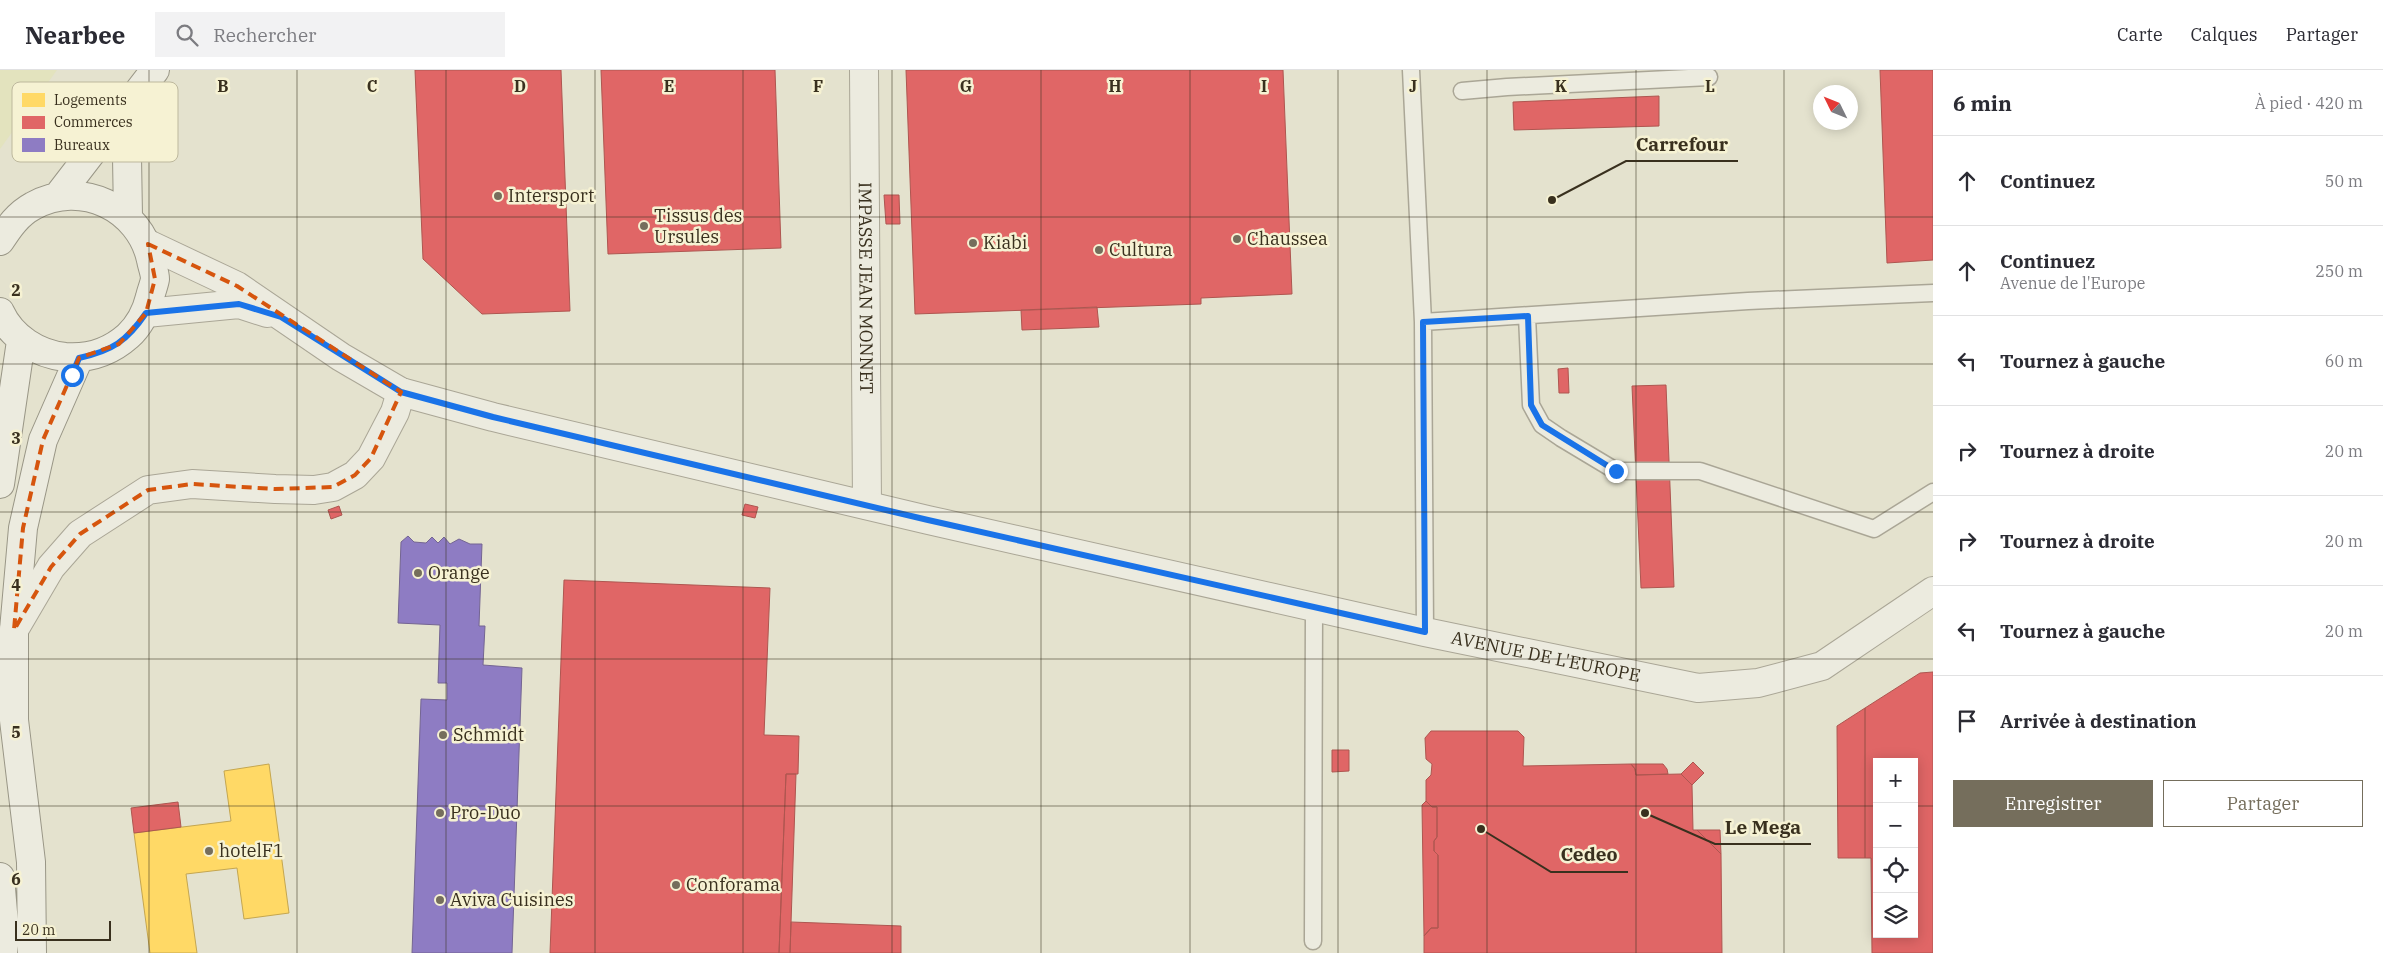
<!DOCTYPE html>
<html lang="fr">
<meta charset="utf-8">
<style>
body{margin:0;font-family:"IBM Plex Serif",serif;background:#f2f2f3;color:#2b2b33}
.controls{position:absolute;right:15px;bottom:15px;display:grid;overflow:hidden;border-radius:0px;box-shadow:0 2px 12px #0003}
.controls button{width:45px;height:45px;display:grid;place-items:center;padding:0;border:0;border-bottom:1px solid #e1e1e2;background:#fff;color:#2b2b33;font:25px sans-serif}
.compass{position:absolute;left:1813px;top:15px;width:45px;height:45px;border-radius:50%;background:#fff;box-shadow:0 2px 12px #0003;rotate:313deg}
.scale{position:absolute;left:15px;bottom:12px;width:96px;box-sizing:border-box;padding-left:5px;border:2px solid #39301e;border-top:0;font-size:14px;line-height:18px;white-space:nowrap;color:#39301e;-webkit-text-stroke:4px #f6f2d3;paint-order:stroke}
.stop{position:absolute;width:15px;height:15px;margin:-11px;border:4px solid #1a73e8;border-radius:50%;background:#fff}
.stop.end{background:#1a73e8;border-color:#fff;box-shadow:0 1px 5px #0008}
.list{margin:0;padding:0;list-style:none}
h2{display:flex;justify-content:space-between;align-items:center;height:65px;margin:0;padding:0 20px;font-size:21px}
h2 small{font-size:16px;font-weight:400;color:#7c7c81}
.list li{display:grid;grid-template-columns:32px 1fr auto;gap:15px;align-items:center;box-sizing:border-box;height:90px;padding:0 20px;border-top:1px solid #e1e1e2}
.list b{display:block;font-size:19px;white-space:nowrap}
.list p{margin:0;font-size:16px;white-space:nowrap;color:#7c7c81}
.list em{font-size:16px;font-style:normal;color:#7c7c81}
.actions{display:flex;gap:10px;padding:15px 20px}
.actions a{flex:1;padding:11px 0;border:1px solid #756e5c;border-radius:0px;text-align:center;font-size:18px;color:#756e5c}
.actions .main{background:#756e5c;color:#fff}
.icon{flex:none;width:28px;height:28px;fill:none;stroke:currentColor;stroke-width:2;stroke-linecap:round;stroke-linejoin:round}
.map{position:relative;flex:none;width:1933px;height:883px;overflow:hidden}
header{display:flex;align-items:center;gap:30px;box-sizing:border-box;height:70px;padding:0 25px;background:#fff;border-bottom:1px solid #e1e1e2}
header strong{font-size:24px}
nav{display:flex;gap:28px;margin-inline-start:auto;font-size:18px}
.search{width:350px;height:45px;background:#f2f2f3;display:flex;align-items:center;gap:12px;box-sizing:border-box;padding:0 18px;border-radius:0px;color:#7c7c81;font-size:19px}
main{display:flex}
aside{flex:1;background:#fff}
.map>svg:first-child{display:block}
.farmland{fill:#e3e3be}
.homes{fill:#ffd966;stroke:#c4a650}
.shops{fill:#e06666;stroke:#ae5650;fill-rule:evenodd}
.offices{fill:#8e7cc3;stroke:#746592}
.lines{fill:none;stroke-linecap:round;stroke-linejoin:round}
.service-casing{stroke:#aaa696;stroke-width:19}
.minor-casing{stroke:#aaa696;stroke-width:30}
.tertiary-casing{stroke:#aaa696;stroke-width:30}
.secondary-casing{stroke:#999686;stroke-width:30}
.service{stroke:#ecebdf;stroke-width:16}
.minor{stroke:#ecebdf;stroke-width:28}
.tertiary{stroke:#ecebdf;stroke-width:28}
.secondary{stroke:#ecebdf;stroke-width:28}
.route{stroke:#1a73e8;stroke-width:6}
.marked{fill:none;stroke:#d6550e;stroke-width:4;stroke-dasharray:10 6;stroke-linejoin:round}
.grid{fill:none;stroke:#39301e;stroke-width:1;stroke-opacity:0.55}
.poi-dot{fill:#756e5c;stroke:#f6f2d3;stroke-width:2}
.labels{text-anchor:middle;stroke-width:5;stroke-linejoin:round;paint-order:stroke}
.poi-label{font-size:18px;fill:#39301e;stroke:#f6f2d3;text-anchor:start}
.street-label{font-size:18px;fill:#39301e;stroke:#f6f2d3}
.key{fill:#f6f2d3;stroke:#bdb89d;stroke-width:1}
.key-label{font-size:14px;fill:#39301e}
.grid-label{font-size:16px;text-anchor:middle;font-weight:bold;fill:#39301e;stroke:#f6f2d3;stroke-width:5;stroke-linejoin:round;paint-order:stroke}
.leader{fill:none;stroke:#39301e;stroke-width:2}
.callout-dot{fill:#39301e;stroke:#f6f2d3;stroke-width:2}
.callout-label{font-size:19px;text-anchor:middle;font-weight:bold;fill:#39301e;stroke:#f6f2d3;stroke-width:5;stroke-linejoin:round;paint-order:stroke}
</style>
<header>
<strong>Nearbee</strong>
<div class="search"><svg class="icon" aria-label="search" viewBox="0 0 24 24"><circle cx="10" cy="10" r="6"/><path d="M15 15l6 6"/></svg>Rechercher</div>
<nav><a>Carte</a><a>Calques</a><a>Partager</a></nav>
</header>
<main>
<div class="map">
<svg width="1933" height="883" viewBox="0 0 1933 883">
<rect width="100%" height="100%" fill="#e4e2ce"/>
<path class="farmland" d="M0,0H57L0,79Z"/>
<path class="homes" d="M269,694L289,843L244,849L237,798L186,804L197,883H150L134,763L231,751L224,701Z"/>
<path class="shops" d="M415,0H561L570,241L482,244L423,189Z
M601,0H775L781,178L608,184Z
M906,0H1283L1292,224L1201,228V234L915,244Z
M1880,0H1933V190L1887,193Z
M1659,26V56L1514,60L1513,32Z
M884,125H899L900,154H886Z
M1097,237L1099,257L1022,260L1021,240Z
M1568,298L1569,323H1559L1558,299Z
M1666,315L1674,517L1641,518L1632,316Z
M745,434L758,437L755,448L742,445Z
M339,436L342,445L331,449L328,440Z
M564,510L770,518L764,665L799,666L798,704H786L779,883H550Z
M1933,602V883H1872L1871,788H1865V638L1920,603ZM1877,692H1914V864H1877Z
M1865,638V788H1838L1837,656Z
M1431,661H1518L1524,667L1523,696L1631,694L1635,699L1636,705L1681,704L1692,715L1693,760H1697L1721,784L1722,883H1424V866L1431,858H1438V785L1434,781V771L1437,767V737H1432L1426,731V710L1431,705L1432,694L1426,689L1425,668Z
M1332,680H1349V701L1332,702Z
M1693,692L1704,703L1692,715L1681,704Z
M1631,694H1663L1667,699L1668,704L1636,705L1635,699Z
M786,704H796L790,883H779Z
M1426,731L1432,737H1437V767L1434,771V781L1438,785V858H1431L1424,866L1422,735Z
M178,732L181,757L134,763L131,738Z
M1697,760H1720L1721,784Z
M791,852L901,856V883H790Z"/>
<path class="offices" d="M408,466L414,472L426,473L432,467L438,473L444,467L450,474L459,469L470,474H482L479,556H485L483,595L522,598L512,883H412L421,629L447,630V613H438L440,555L398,553L401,472Z"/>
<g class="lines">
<defs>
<path id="service" d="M1411,0L1423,252
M1462,21L1507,17L1709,7
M1527,246L1531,335L1542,355L1561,368L1616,401H1700L1874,459L1933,422
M1425,562L1423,252L1748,231L1933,223
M1313,871L1314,537"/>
<g id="minor">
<path id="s1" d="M864,0L867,435"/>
<path d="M14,560L51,497L80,464L148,420L192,414L275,419L314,420L333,417L355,405L371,388L395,342L401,322"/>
</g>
<g id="tertiary">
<path id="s2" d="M148,174L237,216L341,287L401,322L493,347L928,450L1425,562L1698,618L1758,613L1822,596L1933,521"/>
<path d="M146,243L239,234L267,243"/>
</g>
<path id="secondary" d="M58,126L155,0
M128,146L127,87L150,19
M0,171C9,157 18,144 33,136C81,109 140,138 151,190C152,196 155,203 155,209C154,215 151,222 150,227C146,243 140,255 128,266C110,282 90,289 65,287C38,284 12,268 0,242
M0,414L21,271
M0,807L5,866L3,883
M32,883L31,792L14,650V560L23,458L43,370L79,288"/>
</defs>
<use href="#service" class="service-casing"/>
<use href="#minor" class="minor-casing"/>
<use href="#tertiary" class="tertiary-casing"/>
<use href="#secondary" class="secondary-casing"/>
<use href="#service" class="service"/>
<use href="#minor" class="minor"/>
<use href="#tertiary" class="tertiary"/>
<use href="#secondary" class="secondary"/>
</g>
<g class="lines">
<path class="route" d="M72,305L79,288C112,281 127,271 146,243L239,234L281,247L401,322L493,347L928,450L1425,562L1423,252L1528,246L1531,335L1542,355L1616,401"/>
</g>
<path class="marked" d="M148,174L237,216L401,322L371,388L355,405L333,417L275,419L192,414L148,420L80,464L51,497L14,560L23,458L43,370L79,288L119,274L146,243L155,209Z"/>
<path class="grid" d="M149,0V883M297,0V883M446,0V883M595,0V883M743,0V883M892,0V883M1041,0V883M1190,0V883M1338,0V883M1487,0V883M1636,0V883M1784,0V883M0,147H1933M0,294H1933M0,442H1933M0,589H1933M0,736H1877M1914,736H1933"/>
<g class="poi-dot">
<circle cx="498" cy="126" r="5"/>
<circle cx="644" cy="156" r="5"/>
<circle cx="1237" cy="169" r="5"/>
<circle cx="973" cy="173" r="5"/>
<circle cx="1099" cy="180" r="5"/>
<circle cx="418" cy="503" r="5"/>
<circle cx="443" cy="665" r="5"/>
<circle cx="440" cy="743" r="5"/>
<circle cx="209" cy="781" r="5"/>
<circle cx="676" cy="815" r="5"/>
<circle cx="440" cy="830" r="5"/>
</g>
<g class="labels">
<g class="poi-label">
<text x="508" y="132">Intersport</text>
<text x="654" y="152">Tissus des<tspan x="654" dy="21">Ursules</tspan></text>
<text x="1247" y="175">Chaussea</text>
<text x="983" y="179">Kiabi</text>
<text x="1109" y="186">Cultura</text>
<text x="428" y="509">Orange</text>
<text x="453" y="671">Schmidt</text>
<text x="450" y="749">Pro-Duo</text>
<text x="219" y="787">hotelF1</text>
<text x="686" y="821">Conforama</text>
<text x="450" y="836">Aviva Cuisines</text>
</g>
<g class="street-label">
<text dy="6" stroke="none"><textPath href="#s1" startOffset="218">IMPASSE JEAN MONNET</textPath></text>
<text dy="6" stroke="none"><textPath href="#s2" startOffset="1469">AVENUE DE L'EUROPE</textPath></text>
</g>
</g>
<rect x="12" y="12" width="166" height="80" rx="8" class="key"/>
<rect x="22" y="23" width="23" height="14" fill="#ffd966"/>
<rect x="22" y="46" width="23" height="13" fill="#e06666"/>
<rect x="22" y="68" width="23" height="14" fill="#8e7cc3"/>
<g class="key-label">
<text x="54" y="35">Logements</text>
<text x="54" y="57">Commerces</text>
<text x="54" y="80">Bureaux</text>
</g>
<g class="grid-label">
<text x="223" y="22">B</text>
<text x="372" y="22">C</text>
<text x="520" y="22">D</text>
<text x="669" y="22">E</text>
<text x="818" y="22">F</text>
<text x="966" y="22">G</text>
<text x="1115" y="22">H</text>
<text x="1264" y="22">I</text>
<text x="1413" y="22">J</text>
<text x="1561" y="22">K</text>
<text x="1710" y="22">L</text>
<text x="16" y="226">2</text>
<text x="16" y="374">3</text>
<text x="16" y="521">4</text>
<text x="16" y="668">5</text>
<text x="16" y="815">6</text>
</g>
<path class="leader" d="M1552 130L1626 91H1738M1645 743L1715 774H1811M1481 759L1551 802H1628"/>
<g class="callout-dot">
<circle cx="1552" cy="130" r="5"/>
<circle cx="1645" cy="743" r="5"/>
<circle cx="1481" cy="759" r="5"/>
</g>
<g class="callout-label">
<text x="1682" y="81">Carrefour</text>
<text x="1763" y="764">Le Mega</text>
<text x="1589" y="791">Cedeo</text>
</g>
</svg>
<div class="controls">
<button>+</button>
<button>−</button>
<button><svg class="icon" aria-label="locate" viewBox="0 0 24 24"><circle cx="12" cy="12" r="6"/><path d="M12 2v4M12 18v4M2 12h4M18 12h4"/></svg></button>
<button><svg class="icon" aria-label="layers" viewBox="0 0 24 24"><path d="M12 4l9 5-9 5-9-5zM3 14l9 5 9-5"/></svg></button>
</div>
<svg class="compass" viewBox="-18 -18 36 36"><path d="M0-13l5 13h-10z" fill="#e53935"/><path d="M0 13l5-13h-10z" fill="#7c7c81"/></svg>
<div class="scale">20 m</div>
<div class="stop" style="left:72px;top:305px"></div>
<div class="stop end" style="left:1616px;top:401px"></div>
</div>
<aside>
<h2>6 min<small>À pied · 420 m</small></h2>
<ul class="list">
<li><svg class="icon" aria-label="ahead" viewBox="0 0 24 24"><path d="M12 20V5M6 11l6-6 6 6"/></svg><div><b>Continuez</b></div><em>50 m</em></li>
<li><svg class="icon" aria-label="ahead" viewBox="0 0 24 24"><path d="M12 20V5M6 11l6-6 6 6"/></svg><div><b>Continuez</b><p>Avenue de l'Europe</p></div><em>250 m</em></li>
<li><svg class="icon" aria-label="left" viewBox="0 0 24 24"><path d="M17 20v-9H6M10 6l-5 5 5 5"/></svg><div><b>Tournez à gauche</b></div><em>60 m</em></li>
<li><svg class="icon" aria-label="right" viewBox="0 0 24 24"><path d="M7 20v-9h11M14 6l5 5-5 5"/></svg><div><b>Tournez à droite</b></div><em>20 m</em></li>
<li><svg class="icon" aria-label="right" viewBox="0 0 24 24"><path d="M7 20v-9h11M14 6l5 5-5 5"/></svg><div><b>Tournez à droite</b></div><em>20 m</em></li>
<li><svg class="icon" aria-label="left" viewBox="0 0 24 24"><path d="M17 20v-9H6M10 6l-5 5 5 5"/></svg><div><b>Tournez à gauche</b></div><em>20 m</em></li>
<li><svg class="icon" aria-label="arrive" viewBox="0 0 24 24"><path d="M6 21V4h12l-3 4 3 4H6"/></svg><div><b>Arrivée à destination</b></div></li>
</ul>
<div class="actions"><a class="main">Enregistrer</a><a>Partager</a></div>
</aside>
</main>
